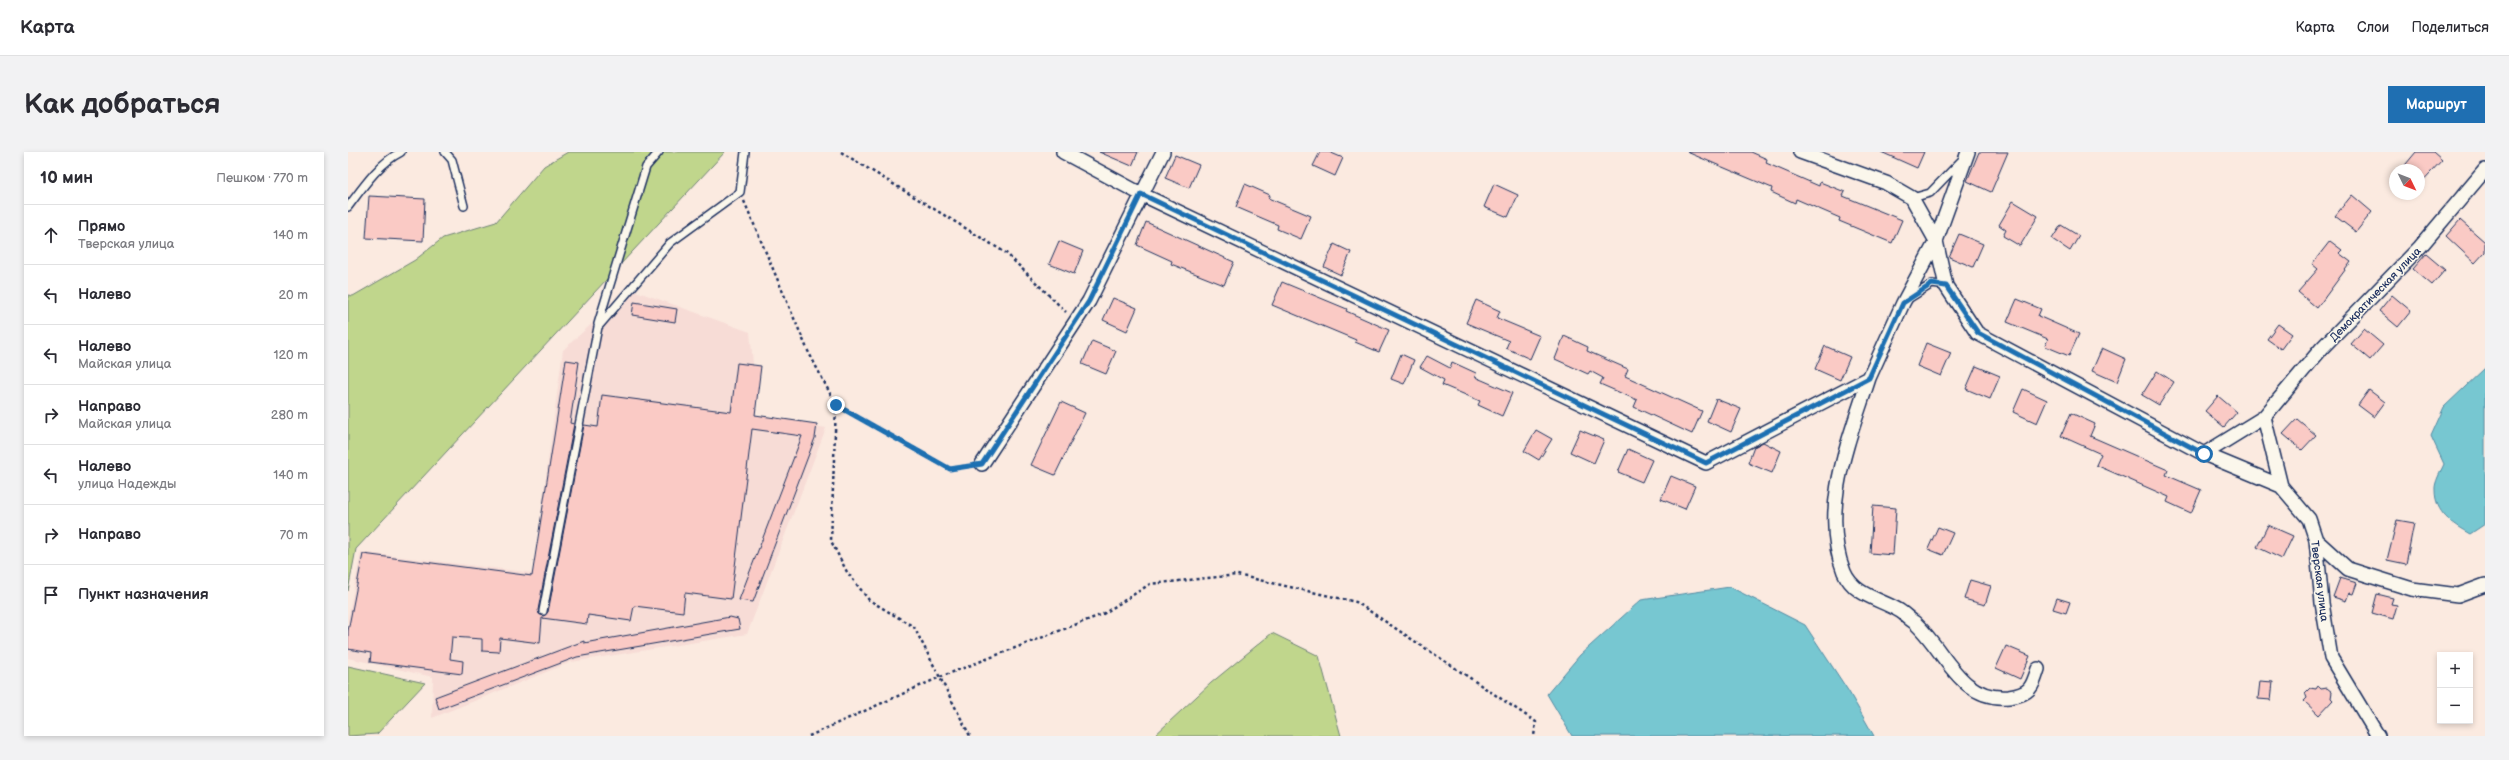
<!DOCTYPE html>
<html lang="ru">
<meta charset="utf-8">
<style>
body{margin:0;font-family:"Balsamiq Sans",sans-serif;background:#f2f2f3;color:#2b2b33}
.controls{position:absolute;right:12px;bottom:12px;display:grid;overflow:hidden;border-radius:0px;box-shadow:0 2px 6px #0003}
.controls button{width:36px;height:36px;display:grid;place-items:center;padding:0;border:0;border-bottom:1px solid #e1e1e2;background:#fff;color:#2b2b33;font:20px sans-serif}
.compass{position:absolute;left:2041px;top:12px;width:36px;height:36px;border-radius:50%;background:#fff;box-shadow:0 2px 6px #0003;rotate:133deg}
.stop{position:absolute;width:12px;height:12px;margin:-9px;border:3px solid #1f6fb2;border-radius:50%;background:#fff}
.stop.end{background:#1f6fb2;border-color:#fff;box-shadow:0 1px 4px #0008}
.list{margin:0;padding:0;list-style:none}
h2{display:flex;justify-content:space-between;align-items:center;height:52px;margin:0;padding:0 16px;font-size:17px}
h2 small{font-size:13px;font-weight:400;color:#7c7c81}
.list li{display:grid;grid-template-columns:26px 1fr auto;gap:12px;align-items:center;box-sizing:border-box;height:60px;padding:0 16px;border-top:1px solid #e1e1e2}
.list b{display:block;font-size:15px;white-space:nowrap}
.list p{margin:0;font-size:13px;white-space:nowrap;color:#7c7c81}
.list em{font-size:13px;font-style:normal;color:#7c7c81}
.icon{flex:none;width:22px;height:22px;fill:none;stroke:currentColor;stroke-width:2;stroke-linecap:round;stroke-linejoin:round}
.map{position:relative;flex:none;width:2137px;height:584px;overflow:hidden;border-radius:0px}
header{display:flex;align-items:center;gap:24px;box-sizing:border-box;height:56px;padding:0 20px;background:#fff;border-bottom:1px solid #e1e1e2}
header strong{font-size:19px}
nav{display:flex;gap:22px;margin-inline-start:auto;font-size:14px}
.intro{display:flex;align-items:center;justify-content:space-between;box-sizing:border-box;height:96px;padding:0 24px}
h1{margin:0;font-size:28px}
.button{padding:10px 18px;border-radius:0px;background:#1f6fb2;color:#fff;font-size:14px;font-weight:700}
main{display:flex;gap:24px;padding:0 24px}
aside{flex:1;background:#fff;border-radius:0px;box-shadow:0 2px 6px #0003}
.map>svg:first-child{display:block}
.built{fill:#f7dcd6}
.green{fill:#c0d68c;stroke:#6e8275}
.water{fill:#77c7d1;stroke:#528aa3}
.building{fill:#facac5;stroke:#1b2f5e}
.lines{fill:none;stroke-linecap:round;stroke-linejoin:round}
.lane-casing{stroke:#1b2f5e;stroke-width:10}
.street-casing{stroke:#1b2f5e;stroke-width:16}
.path{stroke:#1b2f5e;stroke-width:2.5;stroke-dasharray:3 3;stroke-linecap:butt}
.lane{stroke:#fbf7ec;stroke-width:7}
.street{stroke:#fbf7ec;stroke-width:13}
.route{stroke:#1f6fb2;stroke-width:5}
.labels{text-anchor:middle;stroke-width:3;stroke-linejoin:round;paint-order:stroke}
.street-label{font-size:11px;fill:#1b2f5e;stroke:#fbf7ec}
</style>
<header>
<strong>Карта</strong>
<nav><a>Карта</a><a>Слои</a><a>Поделиться</a></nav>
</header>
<div class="intro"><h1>Как добраться</h1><a class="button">Маршрут</a></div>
<main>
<aside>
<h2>10 мин<small>Пешком · 770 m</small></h2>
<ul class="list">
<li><svg class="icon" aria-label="ahead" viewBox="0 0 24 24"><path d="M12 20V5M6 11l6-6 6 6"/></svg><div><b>Прямо</b><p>Тверская улица</p></div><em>140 m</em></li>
<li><svg class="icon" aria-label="left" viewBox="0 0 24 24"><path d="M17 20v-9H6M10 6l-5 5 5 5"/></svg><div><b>Налево</b></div><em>20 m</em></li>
<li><svg class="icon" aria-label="left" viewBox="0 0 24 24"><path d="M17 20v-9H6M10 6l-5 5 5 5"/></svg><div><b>Налево</b><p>Майская улица</p></div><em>120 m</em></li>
<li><svg class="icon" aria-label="right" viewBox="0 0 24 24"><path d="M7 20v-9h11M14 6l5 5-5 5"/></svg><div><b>Направо</b><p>Майская улица</p></div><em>280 m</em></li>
<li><svg class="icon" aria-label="left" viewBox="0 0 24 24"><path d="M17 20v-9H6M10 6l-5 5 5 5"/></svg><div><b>Налево</b><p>улица Надежды</p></div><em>140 m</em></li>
<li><svg class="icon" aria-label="right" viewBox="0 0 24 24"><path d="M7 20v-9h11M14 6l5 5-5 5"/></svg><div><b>Направо</b></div><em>70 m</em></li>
<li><svg class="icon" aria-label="arrive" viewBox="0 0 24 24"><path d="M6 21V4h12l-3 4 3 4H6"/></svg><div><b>Пункт назначения</b></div></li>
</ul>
</aside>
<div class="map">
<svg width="2137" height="584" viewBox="0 0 2137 584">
<rect width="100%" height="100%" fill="#fbeae0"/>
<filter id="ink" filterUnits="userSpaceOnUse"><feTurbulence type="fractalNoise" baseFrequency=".025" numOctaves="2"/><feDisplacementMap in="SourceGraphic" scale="8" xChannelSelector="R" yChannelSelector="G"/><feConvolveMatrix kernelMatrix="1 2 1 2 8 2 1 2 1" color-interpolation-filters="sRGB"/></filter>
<g filter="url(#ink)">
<path class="built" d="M282,137L402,180L406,221L399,261L478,276L399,482L223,510L84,566L85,525L0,506V466L13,400L185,421L215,198Z"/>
<path class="green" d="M220,0H377L8,397L0,439V143L5,144L67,108L95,86L148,70L196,14Z
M924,481L971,504L993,584H806L863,531Z
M0,514L77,531L29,582L0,584Z"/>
<path class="water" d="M2137,216V372L2122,382C2104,372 2087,361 2087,338C2086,331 2093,319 2096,312L2083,284L2096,255Z
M1382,435L1457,473L1501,540L1526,584H1224L1199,542L1232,503L1293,448Z"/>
<path class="building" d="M751,0H790L784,14Z
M972,0H981L995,6L987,24L965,14Z
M1339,0H1403L1419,7L1418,11L1471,34L1472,30L1497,40L1495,44L1554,68L1544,91L1491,69L1492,66L1448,47L1447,51L1423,40L1424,36Z
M1533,0H1576L1569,16Z
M1631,0H1660L1643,40L1619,29Z
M2068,0H2085L2094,8L2071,33V18H2053Z
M827,3L851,13L841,36L817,26Z
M897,32L922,43L920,46L963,64L953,87L929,77L930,73L888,55Z
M1146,32L1170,43L1160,65L1136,55Z
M2004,43L2024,60L2008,80L1987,64Z
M21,44L77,47L75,89L18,86Z
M1665,49L1690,64L1672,94L1655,84L1658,78L1651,73Z
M2112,68L2137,90V100L2127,111L2098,84Z
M798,70L886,110L876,133L823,112L824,109L789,93Z
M1713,73L1731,84L1722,99L1704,87Z
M1611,82L1635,92L1625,115L1601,105Z
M711,89L735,99L726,122L701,112Z
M1982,89L1994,98L1991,101L2003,110L1969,156L1950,140L1970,117L1964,112Z
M986,92L1003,100L993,123L976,115Z
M2078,102L2097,118L2084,133L2065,117Z
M934,130L999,157L998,159L1041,178L1031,200L1007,190L1008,188L924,153Z
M2044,143L2063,159L2050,175L2031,159Z
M765,146L789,156L779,179L755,168Z
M1669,147L1693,157L1690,164L1731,182L1721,204L1697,194L1700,187L1659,170Z
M1128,148L1152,159L1149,166L1192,184L1182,207L1158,196L1161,189L1118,171Z
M286,150L329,157L327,170L284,163Z
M1930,172L1944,182L1933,197L1919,187Z
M2016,177L2035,193L2022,208L2003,192Z
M1216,184L1240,195L1239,199L1280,217L1277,224L1354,259L1344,282L1286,255L1289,248L1252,232L1255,226L1242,219L1240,222L1207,207Z
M744,189L768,199L758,222L734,212Z
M1578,191L1603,201L1593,224L1569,214Z
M1477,194L1502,205L1492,228L1467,217Z
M1754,196L1778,207L1769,230L1744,219Z
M1053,202L1066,208L1056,232L1043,227Z
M1079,204L1102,216L1104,210L1128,221L1127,225L1164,241L1154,264L1130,253L1132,249L1094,233L1096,228L1072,215Z
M218,208L231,210L222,271L226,272L190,458L191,462L196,464L200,460L236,273L250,275L254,243L383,260L389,211L413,214L407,263L469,272L467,286L405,450L391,448L454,284L404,277L383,447L337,441L335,460L286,454L283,469L240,463L239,472L194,466L192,491L152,486L151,500L134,499V487L104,485L102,507L115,509L114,522L22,510L23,501L0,497V479L15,402L184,424Z
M1628,214L1652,224L1642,247L1618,237Z
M1809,219L1826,230L1811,253L1794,243Z
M1675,237L1699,248L1689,271L1665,260Z
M2021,238L2037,250L2026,265L2010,253Z
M1870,244L1889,260L1876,275L1857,259Z
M1368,247L1393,257L1383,280L1359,269Z
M713,250L737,261L707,323L683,313Z
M1723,261L1747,272L1742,284L1820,318L1818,323L1853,338L1843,361L1819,350L1821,345L1748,313L1753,302L1713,284Z
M1949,267L1968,283L1954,298L1935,282Z
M1188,278L1204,287L1191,308L1176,299Z
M1232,278L1256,288L1246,311L1222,300Z
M1415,290L1433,299L1424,321L1400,311L1406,295Z
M1280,297L1304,308L1294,330L1270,320Z
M1323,324L1347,334L1337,357L1313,347Z
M1525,354L1548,356L1545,403L1522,401Z
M2049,368L2066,371L2058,412L2039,408Z
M1920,373L1945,384L1934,407L1909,395Z
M1590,375L1605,381L1595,403L1580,397Z
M1992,426L2009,431L2005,442L2001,441L1998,449L1985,445Z
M1622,428L1643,434L1637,453L1616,447Z
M2029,442L2045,446L2043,452L2049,453L2045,467L2024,461Z
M1709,446L1722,450L1718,461L1705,457Z
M382,465L390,467L392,477L229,505L91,557L87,545L236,489V491Z
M1658,494L1682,504L1672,527L1648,516Z
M1912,529L1925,530L1923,548L1910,547Z
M1970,534L1973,537L1979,536L1984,540L1983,546L1985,548L1971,563L1956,549L1959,546L1957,541L1962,536L1968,537Z"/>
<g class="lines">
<defs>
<path id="lane" d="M97,0L104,8L116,54
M1564,46L1582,41L1612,10
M0,55C15,35 31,11 53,0
M1560,147L1584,132L1598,134
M250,172L298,15L311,0
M195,459L250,175L322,91L392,40L397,0"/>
<path id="street" d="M715,0L793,42L1358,311L1521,226L1555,151L1588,89L1620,0
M1452,0L1538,31L1564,46L1588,89L1598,134L1629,181L1856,302L1933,334L1961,367L1968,388L1974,451L1983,506L2030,584
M1521,226C1502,286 1471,357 1496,420C1506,444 1533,447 1552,459C1557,462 1561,467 1566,470C1597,497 1611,550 1661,545C1682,542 1684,536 1690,517
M1916,265L1933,334
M1856,302L1916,265L1974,196L2072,95L2137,18
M634,312L741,149L815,0
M1968,388L2000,417L2064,437L2110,443L2137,433"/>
</defs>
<use href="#lane" class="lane-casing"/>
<use href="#street" class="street-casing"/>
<path class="path" d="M493,0L658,101L718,160
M396,49L460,199L488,253L602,317L620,314
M488,253L483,389L499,420L521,448L566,475L622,584
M461,584L592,525L755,462L802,432L889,423L1008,450L1188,570L1186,584"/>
<use href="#lane" class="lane"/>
<use href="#street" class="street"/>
</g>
</g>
<g class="lines" filter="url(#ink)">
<path class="route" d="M488,253L602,317L634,312L741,149L793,42L1358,311L1521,226L1555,151L1584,132L1598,134L1630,181L1856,302"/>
</g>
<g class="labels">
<g class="street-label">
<text transform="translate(2027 142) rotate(-46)" y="4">Демократическая улица</text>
<text transform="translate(1972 429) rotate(83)" y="4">Тверская улица</text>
</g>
</g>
</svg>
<div class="controls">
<button>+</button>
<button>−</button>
</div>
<svg class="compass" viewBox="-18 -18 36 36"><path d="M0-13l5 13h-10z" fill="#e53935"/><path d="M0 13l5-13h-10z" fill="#7c7c81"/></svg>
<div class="stop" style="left:1856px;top:302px"></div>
<div class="stop end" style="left:488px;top:253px"></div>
</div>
</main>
